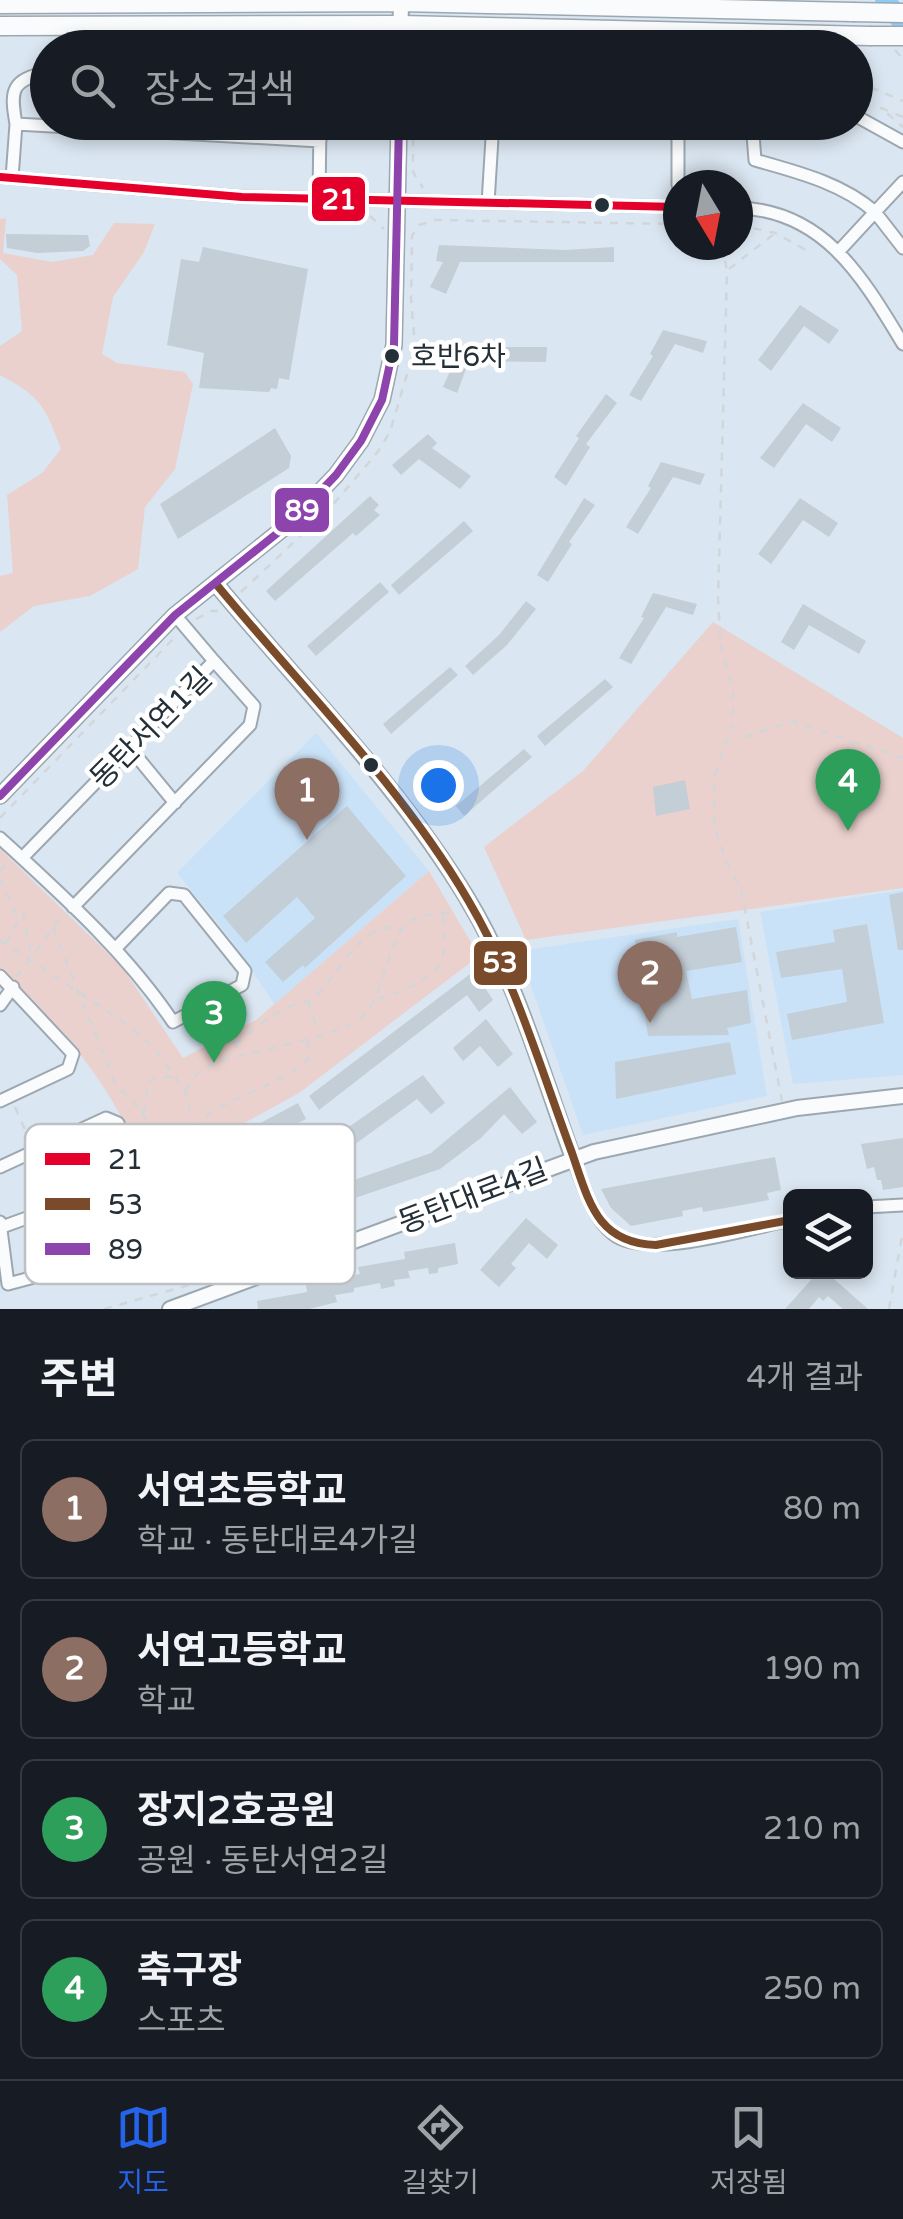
<!DOCTYPE html>
<html lang="ko">
<meta charset="utf-8">
<style>
body{margin:0;font-family:"Varela Round","Noto Sans KR",sans-serif;background:#20242c;color:#f1f3f6}
.controls{position:absolute;right:30px;bottom:30px;display:grid;overflow:hidden;border-radius:15px;box-shadow:0 5px 15px #0003}
.controls button{width:90px;height:90px;display:grid;place-items:center;padding:0;border:0;border-bottom:2px solid #363941;background:#171b24;color:#f1f3f6;font:50px sans-serif}
.compass{position:absolute;left:663px;top:170px;width:90px;height:90px;border-radius:50%;background:#171b24;box-shadow:0 5px 15px #0003;rotate:170deg}
.you{position:absolute;left:438px;top:785px;width:35px;height:35px;margin:-25px;border:8px solid #fff;border-radius:50%;background:#1a73e8;box-shadow:0 0 0 15px #1a73e833}
.badge{display:grid;place-items:center;width:65px;height:65px;border-radius:50%;background:#2563eb;color:#fff;font-size:32px;font-weight:700}
.pin{position:absolute;translate:-50% -82px;filter:drop-shadow(0 2px 5px #0008)}
.pin::after{content:'';position:absolute;top:52px;width:35px;height:30px;background:inherit;clip-path:polygon(0 0,100% 0,50% 100%)}
.list{margin:0;padding:0;list-style:none}
h2{display:flex;justify-content:space-between;align-items:center;height:130px;margin:0;padding:0 40px;font-size:42px}
h2 small{font-size:32px;font-weight:400;color:#9ea1a6}
.list li{display:grid;grid-template-columns:65px 1fr auto;gap:30px;align-items:center;box-sizing:border-box;height:140px;margin:0 20px 20px;padding:0 20px;border:2px solid #363941;border-radius:15px}
.list b{display:block;font-size:38px;white-space:nowrap}
.list p{margin:0;font-size:32px;white-space:nowrap;color:#9ea1a6}
.list em{font-size:32px;font-style:normal;color:#9ea1a6}
.icon{flex:none;width:55px;height:55px;fill:none;stroke:currentColor;stroke-width:2;stroke-linecap:round;stroke-linejoin:round}
.map{position:relative;flex:none;width:903px;height:1309px;overflow:hidden}
.search{position:absolute;background:#171b24;box-shadow:0 5px 15px #0003;left:30px;right:30px;top:30px;height:110px;display:flex;align-items:center;gap:25px;box-sizing:border-box;padding:0 35px;border-radius:55px;color:#9ea1a6;font-size:38px}
.sheet{height:770px;background:#171b24}
nav{display:flex;justify-content:space-around;align-items:center;box-sizing:border-box;height:140px;border-top:2px solid #363941;background:#171b24;font-size:28px;color:#9ea1a6}
nav a{display:grid;justify-items:center;gap:5px}
nav .on{color:#2563eb}
.map>svg:first-child{display:block}
.built{fill:#cae2f7}
.green{fill:#ead1ce}
.lines{fill:none;stroke-linecap:round;stroke-linejoin:round}
.river{stroke:#8fc9f6;stroke-width:20}
.building{fill:#c3ced7}
.minor-casing{stroke:#9da7b0;stroke-width:15}
.tertiary-casing{stroke:#9da7b0;stroke-width:18}
.primary-casing{stroke:#9da7b0;stroke-width:21}
.path{stroke:#d2d6d9;stroke-width:2.5;stroke-dasharray:8 8;stroke-linecap:butt}
.minor{stroke:#f9fbfd;stroke-width:11}
.tertiary{stroke:#f9fbfd;stroke-width:14}
.primary{stroke:#f9fbfd;stroke-width:18}
.primary-bridge-casing{stroke:#9da7b0;stroke-width:21;stroke-linecap:butt}
.primary-bridge{stroke:#f9fbfd;stroke-width:18}
.bus-1-casing{stroke:#fff;stroke-width:15}
.bus-2-casing{stroke:#fff;stroke-width:15}
.bus-3-casing{stroke:#fff;stroke-width:15}
.bus-1{stroke:#e4002b;stroke-width:8}
.bus-2{stroke:#7a4b2a;stroke-width:8}
.bus-3{stroke:#8e44ad;stroke-width:8}
.bus-dot{fill:#242f37;stroke:#fff;stroke-width:4}
.labels{text-anchor:middle;stroke-width:9;stroke-linejoin:round;paint-order:stroke}
.bus-label{font-size:28px;fill:#242f37;stroke:#fff;text-anchor:start}
.street-label{font-size:30px;fill:#242f37;stroke:#fff}
.key{fill:#fff;stroke:#bdc1c3;stroke-width:2.5}
.key-label{font-size:28px;fill:#242f37}
.line-badge{stroke:#fff;stroke-width:4}
.badge-label{font-size:28px;text-anchor:middle;font-weight:bold;fill:#fff}
</style>
<div class="map">
<svg width="903" height="1309" viewBox="0 0 903 1309">
<rect width="100%" height="100%" fill="#dae6f1"/>
<path class="built" d="M316,733L429,871L275,1005L233,942L177,873Z
M903,890V1075L793,1084L760,912Z
M738,919L767,1096L583,1135L519,951Z"/>
<path class="green" d="M6,218L3,253L52,262L93,255L114,223L155,224L144,252L113,297L102,354L117,363L185,372L193,384L175,469L145,507L138,569L90,596L34,606L0,632V576L13,573L7,495L42,473L61,449C45,406 41,397 0,375V346L22,331L17,275L0,259V219Z
M713,622L903,738V888L526,940L484,847L583,771Z
M0,849L122,967L183,1058L256,1020L429,871L479,956L299,1093L239,1126L232,1146L245,1248L163,1279C159,1246 157,1212 148,1180C121,1094 64,1029 0,967Z"/>
<g class="lines">
<path class="river" d="M885,0L903,23"/>
</g>
<path class="building" d="M6,234L88,235L90,246L83,251L37,253L7,248Z
M439,245L565,250L614,247V262H460L446,294L430,287L443,262L436,261Z
M203,247L308,269L289,380L279,378L277,389L271,388L269,392L199,388L204,353L167,345L181,259L199,262Z
M800,305L839,330L829,344L804,326L771,371L758,360Z
M663,330L707,341L703,353L675,344L641,401L629,395L653,356L650,354Z
M449,347H547L546,362L469,361L457,393L443,387L455,360H449Z
M606,394L617,403L586,444L590,447L566,486L554,477L579,438L576,436Z
M803,403L841,428L832,442L806,424L774,468L760,458Z
M275,428L291,456L289,468L178,539L160,504Z
M428,434L437,443L432,448L471,476L460,489L419,459L401,475L392,465Z
M661,462L705,474L700,485L673,477L638,534L626,527L651,488L648,486Z
M370,496L379,505L374,510L380,515L356,536L353,533L275,601L266,591Z
M584,498L595,505L569,542L572,544L548,582L537,575Z
M800,498L838,523L829,537L803,520L771,564L758,554Z
M464,521L473,531L399,595L391,585Z
M380,582L389,592L316,656L307,646Z
M653,593L697,604L693,615L666,607L631,664L619,658L644,618L641,617Z
M526,601L536,609L507,645L473,675L465,666L499,635Z
M803,604L866,641L859,654L809,625L794,650L781,642Z
M450,667L458,675L391,734L383,724Z
M605,679L613,687L545,746L537,736Z
M524,749L532,757L464,816L456,806Z
M685,780L690,809L656,816L653,787Z
M347,806L406,876L305,968L303,965L283,982L265,962L315,918L297,897L246,943L223,916Z
M903,892V950H898L889,895Z
M867,924L884,1023L792,1040L787,1014L847,1002L842,969L781,978L776,952L835,942L833,930Z
M736,927L742,962L686,971L692,999L747,990L751,1023L727,1028L729,1035L648,1036L635,940L677,932V937Z
M474,971L493,1000L479,1012L467,995L319,1110L309,1096Z
M486,1019L513,1054L498,1067L480,1046L463,1061L453,1048Z
M730,1042L736,1074L616,1099L615,1062Z
M423,1075L445,1103L431,1114L417,1099L354,1145L301,1170L264,1182L271,1203L254,1209L241,1171L333,1138Z
M510,1087L537,1122L522,1134L504,1114L481,1138L440,1169L282,1223L277,1207L431,1153Z
M298,1103L306,1119L263,1141L255,1126Z
M903,1138V1187L883,1190L881,1180H877L874,1167L867,1169L861,1144Z
M775,1157L781,1190L767,1193L769,1200L703,1212L702,1207L682,1211L683,1216L631,1226L611,1208L601,1189Z
M526,1218L558,1245L547,1259L529,1243L511,1264L516,1268L499,1287L480,1270Z
M455,1243L458,1264L438,1268V1273L429,1274L428,1268L408,1271L410,1278L394,1280L395,1286L381,1289L380,1283L354,1288V1292L335,1295L337,1302L309,1309H258L257,1301L307,1292L306,1285L360,1274L358,1267L405,1259L404,1252Z
M818,1272H826L868,1309H843L828,1296L823,1301L819,1297L809,1309H785Z"/>
<g class="lines">
<defs>
<path id="minor" d="M48,72C11,80 10,90 16,124L320,141
M856,116L903,142
M592,122L678,125V185
M752,122L755,160C797,172 842,183 875,212L839,251
M0,177L242,197L678,207
M12,178L16,124
M903,182L875,212L903,248
M319,199L320,122
M488,203L493,122
M738,208C824,210 863,278 903,344
M175,615L214,661
M129,747L175,803
M0,838C62,895 126,952 173,1022L242,985L245,971L184,895L169,893L116,948
M22,858L214,661L254,706L250,725L73,907
M0,976L73,1054L68,1069L0,1101
M0,1005L13,987
M573,1158C582,1182 592,1217 613,1234C646,1261 751,1228 790,1220
M0,1167L106,1118L118,1123L140,1177L152,1234L143,1248L8,1284L0,1222
M866,1207L903,1205
M2,1227L140,1177"/>
<path id="tertiary" d="M400,48L401,2
M216,584C302,688 397,783 467,898C516,979 541,1070 573,1158
M0,796L175,615L290,523L336,475L361,441L382,400L394,345L399,122
M170,1309L594,1152L797,1108L903,1096"/>
<path id="primary" d="M0,4L401,2L853,12
M0,26L401,25L870,36"/>
</defs>
<use href="#minor" class="minor-casing"/>
<use href="#tertiary" class="tertiary-casing"/>
<use href="#primary" class="primary-casing"/>
<path class="path" d="M423,48C439,36 498,43 519,48
M620,48H693
M895,50L903,59
M856,81L903,101
M903,117L881,108L903,127
M413,122V172L423,188
M370,216L384,229
M738,225L775,233L808,251
M722,245L727,271L718,599L721,647L733,690V722L714,777V826L728,865L741,889L782,1101
M729,269L774,234
M241,592L330,508L377,453L390,432L415,347L411,298L412,236L419,225L436,220L678,224
M196,619L212,611H221
M745,737L793,721L903,758
M0,818L178,634
M0,871L9,861
M0,879L19,920
M23,913L31,955
M53,928L114,1081C122,1094 137,1103 144,1116C159,1146 157,1188 185,1209
M0,940L122,1021L155,1048L185,1091L199,1157L197,1185L186,1209L173,1255L181,1285
M6,943L19,920
M16,977L63,915
M378,998C396,996 431,980 440,963C447,951 443,929 443,915
M308,1002L318,1032
M218,1013L241,1055
M235,1044C252,1032 269,1016 288,1007C295,1004 304,1004 311,1000C337,981 360,917 401,929
M186,1090C193,1075 202,1068 217,1062C248,1053 337,1036 359,1019C387,997 386,938 409,922C421,914 441,914 455,911
M15,1107L30,1141
M143,1113L150,1080L173,1076
M194,1127C226,1094 275,1091 309,1058L308,1038
M104,1309L193,1284
M889,1309L903,1231"/>
<use href="#minor" class="minor"/>
<use href="#tertiary" class="tertiary"/>
<use href="#primary" class="primary"/>
<defs>
<path id="primary-bridge" d="M853,12L903,13
M870,36H903"/>
</defs>
<use href="#primary-bridge" class="primary-bridge-casing"/>
<use href="#primary-bridge" class="primary-bridge"/>
<defs>
<path id="bus-1" d="M0,177L242,197L678,207"/>
<path id="bus-2" d="M216,584C302,688 399,783 468,900C515,979 540,1067 572,1153C589,1202 597,1243 656,1245L790,1220"/>
<path id="bus-3" d="M0,796L175,615L290,523L336,475L361,441L382,400L394,345L399,122"/>
</defs>
<use href="#bus-1" class="bus-1-casing"/>
<use href="#bus-2" class="bus-2-casing"/>
<use href="#bus-3" class="bus-3-casing"/>
<use href="#bus-1" class="bus-1"/>
<use href="#bus-2" class="bus-2"/>
<use href="#bus-3" class="bus-3"/>
</g>
<g class="bus-dot">
<circle cx="602" cy="205" r="9"/>
<circle cx="392" cy="356" r="9"/>
<circle cx="371" cy="765" r="9"/>
</g>
<g class="labels">
<g class="bus-label">
<text x="411" y="366">호반6차</text>
</g>
<g class="street-label">
<text transform="translate(151 728) rotate(-45)" y="10">동탄서연1길</text>
<text transform="translate(473 1196) rotate(-21)" y="10">동탄대로4길</text>
</g>
</g>
<rect x="25" y="1124" width="330" height="160" rx="15" class="key"/>
<rect x="45" y="1153" width="45" height="12" fill="#e4002b"/>
<rect x="45" y="1198" width="45" height="12" fill="#7a4b2a"/>
<rect x="45" y="1243" width="45" height="12" fill="#8e44ad"/>
<g class="key-label">
<text x="108" y="1169">21</text>
<text x="108" y="1214">53</text>
<text x="108" y="1259">89</text>
</g>
<g class="line-badge">
<rect x="310" y="175" width="57" height="48" rx="10" fill="#e4002b"/>
<rect x="273" y="486" width="58" height="48" rx="10" fill="#8e44ad"/>
<rect x="472" y="939" width="57" height="48" rx="10" fill="#7a4b2a"/>
</g>
<g class="badge-label">
<text x="339" y="209">21</text>
<text x="302" y="520">89</text>
<text x="500" y="972">53</text>
</g>
</svg>
<div class="controls">
<button><svg class="icon" aria-label="layers" viewBox="0 0 24 24"><path d="M12 4l9 5-9 5-9-5zM3 14l9 5 9-5"/></svg></button>
</div>
<svg class="compass" viewBox="-18 -18 36 36"><path d="M0-13l5 13h-10z" fill="#e53935"/><path d="M0 13l5-13h-10z" fill="#9ea1a6"/></svg>
<div class="you"></div>
<div class="pin badge" style="left:307px;top:840px;background:#8d6e63">1</div>
<div class="pin badge" style="left:650px;top:1023px;background:#8d6e63">2</div>
<div class="pin badge" style="left:214px;top:1063px;background:#2e9e5b">3</div>
<div class="pin badge" style="left:848px;top:831px;background:#2e9e5b">4</div>
<div class="search"><svg class="icon" aria-label="search" viewBox="0 0 24 24"><circle cx="10" cy="10" r="6"/><path d="M15 15l6 6"/></svg>장소 검색</div>
</div>
<section class="sheet">
<h2>주변<small>4개 결과</small></h2>
<ul class="list">
<li><span class="badge" style="background:#8d6e63">1</span><div><b>서연초등학교</b><p>학교 · 동탄대로4가길</p></div><em>80 m</em></li>
<li><span class="badge" style="background:#8d6e63">2</span><div><b>서연고등학교</b><p>학교</p></div><em>190 m</em></li>
<li><span class="badge" style="background:#2e9e5b">3</span><div><b>장지2호공원</b><p>공원 · 동탄서연2길</p></div><em>210 m</em></li>
<li><span class="badge" style="background:#2e9e5b">4</span><div><b>축구장</b><p>스포츠</p></div><em>250 m</em></li>
</ul>
</section>
<nav>
<a class="on"><svg class="icon" aria-label="map" viewBox="0 0 24 24"><path d="M3 6l6-2 6 2 6-2v14l-6 2-6-2-6 2zM9 4v14M15 6v14"/></svg>지도</a>
<a><svg class="icon" aria-label="directions" viewBox="0 0 24 24"><path d="M12 3l9 9-9 9-9-9zM9 14v-3h6M13 9l2 2-2 2"/></svg>길찾기</a>
<a><svg class="icon" aria-label="saved" viewBox="0 0 24 24"><path d="M7 4h10v16l-5-4-5 4z"/></svg>저장됨</a>
</nav>
